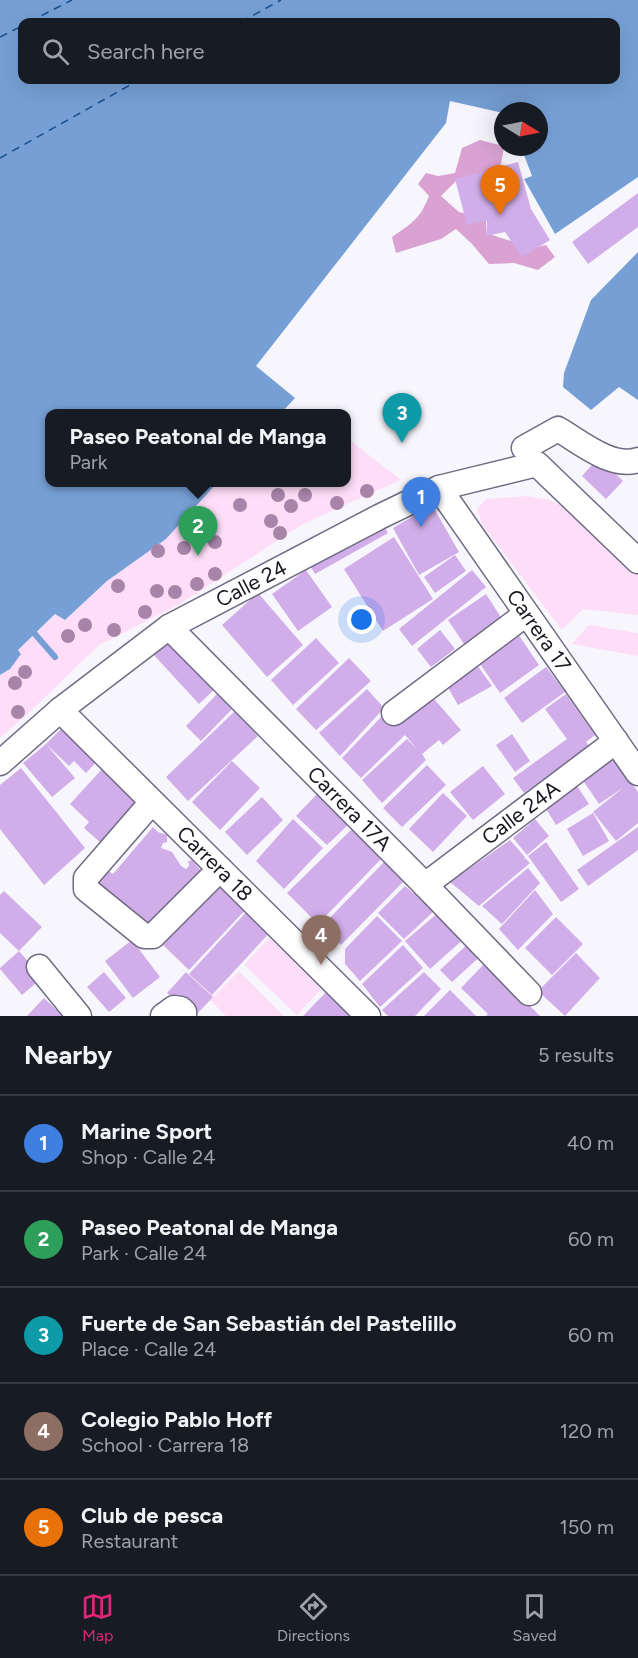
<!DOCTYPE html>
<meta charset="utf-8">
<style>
body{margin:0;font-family:Figtree,sans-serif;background:#20242c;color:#f1f3f6}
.compass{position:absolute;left:494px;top:102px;width:54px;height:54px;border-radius:50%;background:#171b24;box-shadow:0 6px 24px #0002;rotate:100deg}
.you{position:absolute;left:362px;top:620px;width:21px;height:21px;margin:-15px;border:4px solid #fff;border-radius:50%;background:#1a73e8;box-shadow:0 0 0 9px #1a73e833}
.badge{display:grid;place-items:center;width:39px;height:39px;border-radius:50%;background:#db2777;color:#fff;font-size:20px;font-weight:700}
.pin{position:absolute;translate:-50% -50px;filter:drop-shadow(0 2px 3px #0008)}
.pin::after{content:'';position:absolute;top:32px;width:21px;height:18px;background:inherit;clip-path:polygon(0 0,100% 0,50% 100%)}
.popup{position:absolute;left:45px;top:409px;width:306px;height:78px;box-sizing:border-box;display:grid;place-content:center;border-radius:12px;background:#171b24;filter:drop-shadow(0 2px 4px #0005);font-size:20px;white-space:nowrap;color:#9ea1a6}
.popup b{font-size:22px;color:#f1f3f6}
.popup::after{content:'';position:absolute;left:50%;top:100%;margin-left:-12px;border:12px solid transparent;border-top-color:#171b24}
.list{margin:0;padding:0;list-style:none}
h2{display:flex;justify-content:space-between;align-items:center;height:78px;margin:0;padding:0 24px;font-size:26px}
h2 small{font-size:20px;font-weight:400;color:#9ea1a6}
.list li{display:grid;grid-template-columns:39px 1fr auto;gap:18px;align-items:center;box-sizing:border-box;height:96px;padding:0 24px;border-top:2px solid #363941}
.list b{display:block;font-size:22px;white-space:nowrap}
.list p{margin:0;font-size:20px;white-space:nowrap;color:#9ea1a6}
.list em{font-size:20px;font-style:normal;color:#9ea1a6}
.icon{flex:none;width:33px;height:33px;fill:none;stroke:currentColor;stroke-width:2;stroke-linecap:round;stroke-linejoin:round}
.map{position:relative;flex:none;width:638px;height:1016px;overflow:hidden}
.search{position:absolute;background:#171b24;box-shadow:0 6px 24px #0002;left:18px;right:18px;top:18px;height:66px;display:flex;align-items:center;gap:15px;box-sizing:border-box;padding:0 21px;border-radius:12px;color:#9ea1a6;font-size:22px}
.sheet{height:558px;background:#171b24}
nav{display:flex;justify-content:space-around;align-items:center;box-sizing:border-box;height:84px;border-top:2px solid #363941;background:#171b24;font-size:16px;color:#9ea1a6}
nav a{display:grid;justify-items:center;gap:3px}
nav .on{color:#db2777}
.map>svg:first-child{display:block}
.green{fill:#feddf9}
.forest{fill:#d9a2d3}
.water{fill:#76a0d5;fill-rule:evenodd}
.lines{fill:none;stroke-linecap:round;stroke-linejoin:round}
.stream{stroke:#76a0d5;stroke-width:6}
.ferry{stroke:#164e8f;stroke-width:1.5;stroke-dasharray:8 6;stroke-linecap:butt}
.building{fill:#d1ade9}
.minor-casing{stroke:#6f6b82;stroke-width:27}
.minor{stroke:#fff;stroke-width:24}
.tree{fill:#a884a8}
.labels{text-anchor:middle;stroke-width:5;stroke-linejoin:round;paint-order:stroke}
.street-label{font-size:21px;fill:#181720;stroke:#f7f6fc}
</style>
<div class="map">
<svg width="638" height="1016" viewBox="0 0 638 1016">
<rect width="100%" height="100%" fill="#f7f6fc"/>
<path class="green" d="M347,438L401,480L303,524L180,604L99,645L34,708L0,738V675L10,668L20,654L18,650L56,614L65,620L107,581L166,539L217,483L346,482Z
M527,496L549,500L575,512L638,570V615L583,609L562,630L483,526L477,509L486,499Z
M589,625L638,633V656L572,644Z
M273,934L326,984L297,1015L244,965Z
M239,971L284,1016H226L210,1000Z"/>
<path class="forest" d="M480,140L503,146L504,147L501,164L486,178L457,180L441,196L459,212L486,218V233L533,248L546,245L555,257L538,270L514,263L489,264L472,244L456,229L441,239L396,253L392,237C412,223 420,219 429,196L418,184L426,173L438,176L455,173L462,148Z"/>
<path class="water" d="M0,0H638V177L555,234L524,179L532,176L521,147H539V111H503V113L450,101L446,123L256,366L295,398L281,413L50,414V482L217,483L166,539L107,581L65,620L55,614L18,650L21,654L10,669L0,675ZM22,22H616V80H22Z
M638,252V400L619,387L591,410L563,387L564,373L591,300Z"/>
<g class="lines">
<path class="stream" d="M34,633L55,657"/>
<path class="ferry" d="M29,22L72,0
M241,22L281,0
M0,37L22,26
M0,158L139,80"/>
</g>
<path class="building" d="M518,162L531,209L550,240L522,257L505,232L486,236L487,221L467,225L455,179Z
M638,193V227L588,264L572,242Z
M599,457L623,481L606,499L582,476Z
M432,505L459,552L419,575L393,528Z
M380,519L388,533L315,574L307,560Z
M394,537L433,599L383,631L344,569Z
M455,555L466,571L435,593L424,577Z
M306,570L332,607L298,631L272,594Z
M472,570L486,587L412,646L399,629Z
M258,593L303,645L267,677L222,625Z
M486,594L504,622L466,647L448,620Z
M440,630L455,649L431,667L417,649Z
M516,631L539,665L500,693L476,658Z
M173,635L219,685L199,704L153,654Z
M316,638L339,663L293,705L271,680Z
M349,658L371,681L316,730L296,709Z
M477,665L492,686L458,705L446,684Z
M546,667L565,692L522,723L504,698Z
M222,689L237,704L201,741L186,726Z
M367,689L384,708L340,756L319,733Z
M429,693L461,730L443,745L439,740L422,754L426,760L382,803L362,780L407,739L417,749L405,735L361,778L342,758L384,714Z
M566,694L595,735L586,742L589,746L524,793L513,778L567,739L545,709Z
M235,711L258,736L188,801L166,777Z
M66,724L101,757L86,773L74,761L69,766L46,744L75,778L52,797L23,763L46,744Z
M512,734L530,761L515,772L496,745Z
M614,757L638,792V823L616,841L593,812L624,787L599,804L582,779Z
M232,761L260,788L220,830L192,802Z
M427,765L446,785L402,827L383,808Z
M483,766L505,794L473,820L450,792Z
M21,768L85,848L44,885L0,829V785Z
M102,769L139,804L102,844L84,828L89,822L70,804Z
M577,786L589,804L556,825L545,807Z
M319,792L350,823L327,845L296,816Z
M443,793L467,816L433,852L409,829Z
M262,797L283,820L247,855L225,832Z
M593,813L609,841L583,856L567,829Z
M293,819L323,848L284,889L256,861Z
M535,819L549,836L527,855L513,838Z
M153,827L158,832L167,835V842L163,843L161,848L172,852L181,866L186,869L189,866V863L187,862L192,860L202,872L147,930L94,880L105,869L113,874Z
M638,827V850L588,886L577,870Z
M353,828L382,858L318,924L287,893Z
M510,840L525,857L523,860L525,858L530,863L479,906L450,882Z
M546,842L579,889L561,902L528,856Z
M385,861L403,882L341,945L322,926Z
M528,868L540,883L502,924L482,906Z
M222,881L249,906L189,970L163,945Z
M405,886L434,911L404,939L378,913Z
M535,890L553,914L518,950L499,929Z
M4,891L42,927L19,951L0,933V895Z
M250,908L273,929L212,995L189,974Z
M439,912L467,936L430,969L405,941Z
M377,916L402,941L360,981L345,964V949Z
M556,917L583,944L552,975L525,948Z
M132,940L160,977L133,998L105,961Z
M472,940L485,952L452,982L440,970Z
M403,945L423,968L380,1007L362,984Z
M19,951L42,978L22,995L0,969V968Z
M576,953L600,978L565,1016L538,991Z
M486,962L540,1016H486L488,1014L461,988Z
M104,972L126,998L109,1012L87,987Z
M186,972L213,997L195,1016H192L167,993Z
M424,972L441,989L415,1016H388L382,1010Z
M329,989L352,1012L348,1016H303Z
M450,990L476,1016H424Z
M44,998L63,1016H27Z"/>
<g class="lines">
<defs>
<g id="minor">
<path d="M524,448L558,429C580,442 612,469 638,460"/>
<path id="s1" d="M439,488L638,773"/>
<path id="s2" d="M169,627L425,885L529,993"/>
<path id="s3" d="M60,710L368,1016"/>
<path d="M394,713L526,614"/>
<path id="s4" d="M0,763L60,710L169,627L379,517L439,488L537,464L638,561"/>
<path d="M152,802L86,878V889L144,936H153L220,869"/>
<path id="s5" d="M425,885L616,741"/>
<path d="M39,967L79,1016"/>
<path d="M163,1016L174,1008L181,1009L184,1012V1016"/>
</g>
</defs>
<use href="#minor" class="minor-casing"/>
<use href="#minor" class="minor"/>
</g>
<g class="tree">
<circle cx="367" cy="491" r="7"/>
<circle cx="278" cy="495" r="7"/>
<circle cx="305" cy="495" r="7"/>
<circle cx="337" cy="503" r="7"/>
<circle cx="240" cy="505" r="7"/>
<circle cx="291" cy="506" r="7"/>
<circle cx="271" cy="521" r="7"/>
<circle cx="200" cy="526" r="7"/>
<circle cx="280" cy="533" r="7"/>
<circle cx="215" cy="542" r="7"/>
<circle cx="184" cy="548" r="7"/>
<circle cx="158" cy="551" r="7"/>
<circle cx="215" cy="574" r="7"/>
<circle cx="197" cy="584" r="7"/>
<circle cx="118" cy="586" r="7"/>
<circle cx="157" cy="591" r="7"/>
<circle cx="175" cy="592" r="7"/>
<circle cx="145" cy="612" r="7"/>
<circle cx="85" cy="625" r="7"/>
<circle cx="114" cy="630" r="7"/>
<circle cx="68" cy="636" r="7"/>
<circle cx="25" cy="672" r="7"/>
<circle cx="15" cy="683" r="7"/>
<circle cx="18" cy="712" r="7"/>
</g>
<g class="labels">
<g class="street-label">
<text dy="7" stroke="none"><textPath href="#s4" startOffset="310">Calle 24</textPath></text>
<text dy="7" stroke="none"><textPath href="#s1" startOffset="174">Carrera 17</textPath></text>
<text dy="7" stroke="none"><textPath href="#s2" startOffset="256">Carrera 17A</textPath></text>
<text dy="7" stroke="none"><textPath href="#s5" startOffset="120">Calle 24A</textPath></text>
<text dy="7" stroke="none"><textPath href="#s3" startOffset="218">Carrera 18</textPath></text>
</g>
</g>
</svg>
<svg class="compass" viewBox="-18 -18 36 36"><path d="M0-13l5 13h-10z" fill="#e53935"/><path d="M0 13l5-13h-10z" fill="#9ea1a6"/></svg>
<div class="you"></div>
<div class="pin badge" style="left:421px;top:527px;background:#3f7fe0">1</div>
<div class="pin badge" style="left:198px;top:556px;background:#2e9e5b">2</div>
<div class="popup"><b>Paseo Peatonal de Manga</b>Park</div>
<div class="pin badge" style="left:402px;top:443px;background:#0f9aa8">3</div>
<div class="pin badge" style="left:321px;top:965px;background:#8d6e63">4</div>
<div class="pin badge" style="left:500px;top:215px;background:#e8710a">5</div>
<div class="search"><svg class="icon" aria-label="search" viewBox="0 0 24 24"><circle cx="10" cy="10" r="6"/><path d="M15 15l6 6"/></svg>Search here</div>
</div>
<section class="sheet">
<h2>Nearby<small>5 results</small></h2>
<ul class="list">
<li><span class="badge" style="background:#3f7fe0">1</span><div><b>Marine Sport</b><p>Shop · Calle 24</p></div><em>40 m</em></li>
<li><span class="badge" style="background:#2e9e5b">2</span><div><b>Paseo Peatonal de Manga</b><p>Park · Calle 24</p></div><em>60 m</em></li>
<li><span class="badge" style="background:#0f9aa8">3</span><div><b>Fuerte de San Sebastián del Pastelillo</b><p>Place · Calle 24</p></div><em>60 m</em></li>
<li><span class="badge" style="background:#8d6e63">4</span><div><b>Colegio Pablo Hoff</b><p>School · Carrera 18</p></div><em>120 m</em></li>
<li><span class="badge" style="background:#e8710a">5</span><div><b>Club de pesca</b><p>Restaurant</p></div><em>150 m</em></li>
</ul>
</section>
<nav>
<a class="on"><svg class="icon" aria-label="map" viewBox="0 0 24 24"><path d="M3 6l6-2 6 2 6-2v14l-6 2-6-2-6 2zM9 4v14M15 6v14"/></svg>Map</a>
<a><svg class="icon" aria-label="directions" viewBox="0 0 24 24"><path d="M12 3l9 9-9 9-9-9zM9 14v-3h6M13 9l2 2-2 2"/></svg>Directions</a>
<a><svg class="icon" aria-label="saved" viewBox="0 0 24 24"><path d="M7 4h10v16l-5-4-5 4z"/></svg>Saved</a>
</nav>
